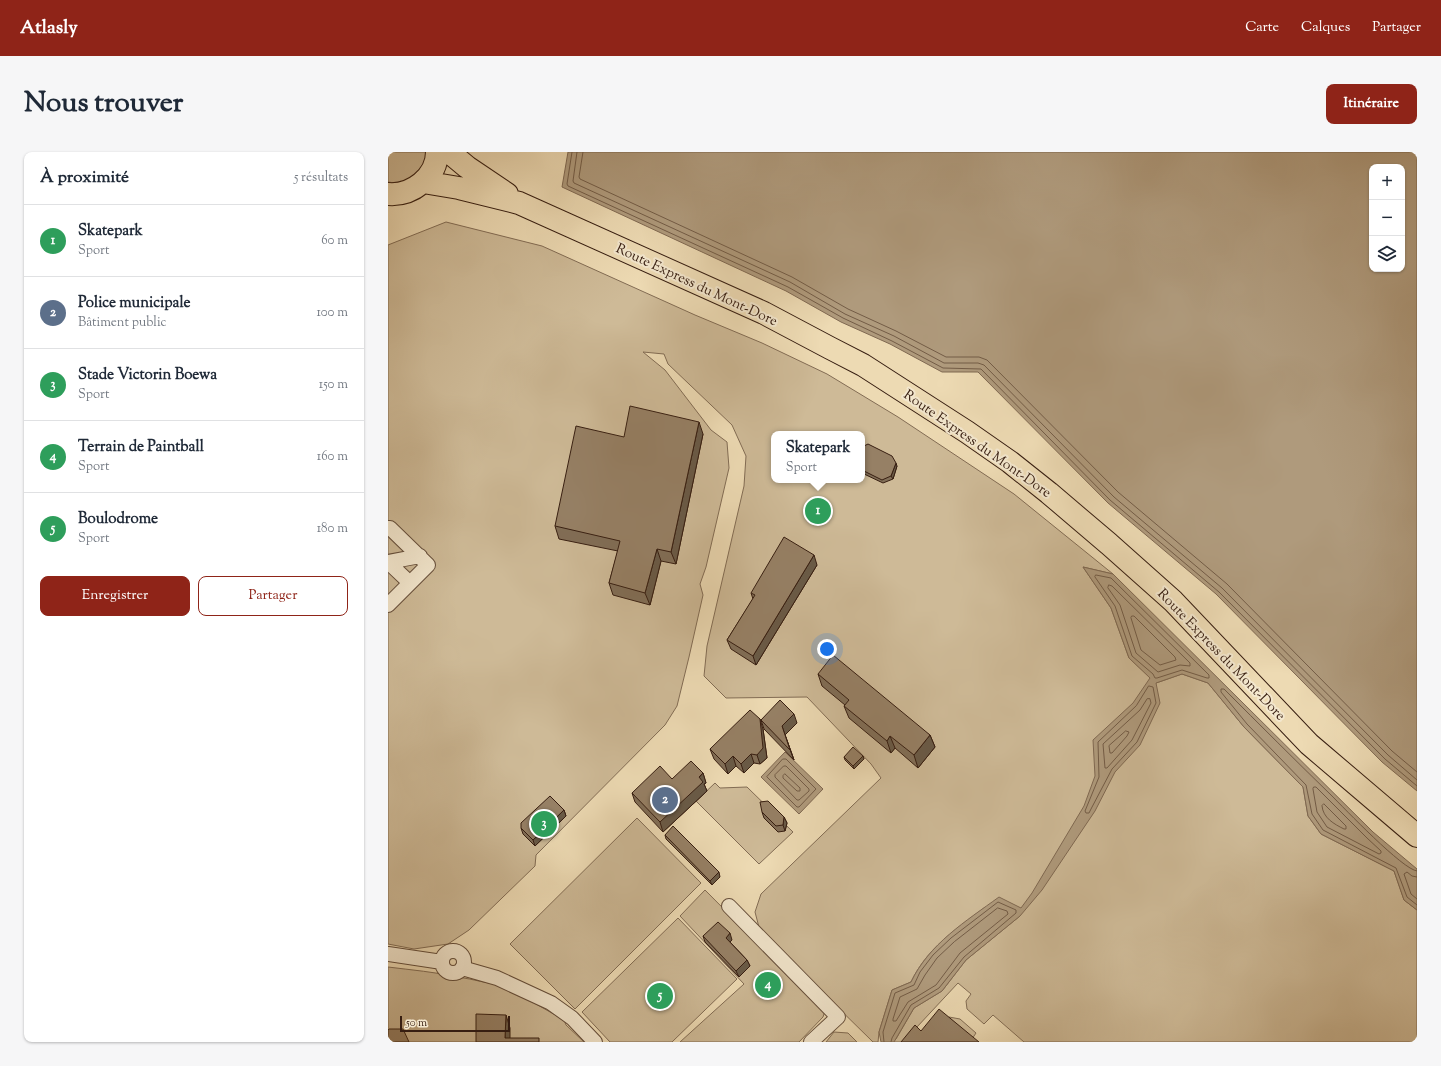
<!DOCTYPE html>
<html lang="fr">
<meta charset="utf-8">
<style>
body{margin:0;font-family:"Sorts Mill Goudy",serif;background:#f6f6f7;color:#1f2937}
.controls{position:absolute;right:12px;top:12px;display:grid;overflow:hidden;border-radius:8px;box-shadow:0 1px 3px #0004}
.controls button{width:36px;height:36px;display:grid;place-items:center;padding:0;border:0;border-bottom:1px solid #e0e1e3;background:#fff;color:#1f2937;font:20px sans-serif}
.scale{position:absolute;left:12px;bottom:10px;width:110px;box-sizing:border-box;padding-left:4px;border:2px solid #371e11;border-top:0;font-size:11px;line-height:14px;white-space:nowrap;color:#371e11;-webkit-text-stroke:3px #f3e7ce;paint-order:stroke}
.you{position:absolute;left:439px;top:497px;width:14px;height:14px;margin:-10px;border:3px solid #fff;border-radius:50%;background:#1a73e8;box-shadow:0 0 0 6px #1a73e833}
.badge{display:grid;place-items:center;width:26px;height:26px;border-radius:50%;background:#8f2418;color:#fff;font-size:13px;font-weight:700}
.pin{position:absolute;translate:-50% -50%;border:2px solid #fff;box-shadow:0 1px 4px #0006}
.popup{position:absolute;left:383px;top:279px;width:94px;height:52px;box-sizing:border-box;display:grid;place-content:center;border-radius:8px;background:#fff;filter:drop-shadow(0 1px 3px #0005);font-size:13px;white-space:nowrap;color:#747a83}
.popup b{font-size:15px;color:#1f2937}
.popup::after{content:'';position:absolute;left:50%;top:100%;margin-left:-8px;border:8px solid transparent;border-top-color:#fff}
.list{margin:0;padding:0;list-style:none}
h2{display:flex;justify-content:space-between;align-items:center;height:52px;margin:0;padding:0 16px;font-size:17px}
h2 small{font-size:13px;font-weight:400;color:#747a83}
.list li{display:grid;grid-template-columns:26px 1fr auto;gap:12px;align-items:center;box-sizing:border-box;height:72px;padding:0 16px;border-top:1px solid #e0e1e3}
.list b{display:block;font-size:15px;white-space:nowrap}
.list p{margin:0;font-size:13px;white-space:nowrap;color:#747a83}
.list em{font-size:13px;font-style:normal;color:#747a83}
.actions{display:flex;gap:8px;padding:12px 16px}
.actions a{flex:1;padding:9px 0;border:1px solid #8f2418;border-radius:8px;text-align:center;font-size:14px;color:#8f2418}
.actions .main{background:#8f2418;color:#fff}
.icon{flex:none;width:22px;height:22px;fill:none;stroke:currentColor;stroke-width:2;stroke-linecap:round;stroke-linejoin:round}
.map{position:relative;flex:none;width:1029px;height:890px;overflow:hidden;border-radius:8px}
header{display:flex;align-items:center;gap:24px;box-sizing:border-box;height:56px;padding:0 20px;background:#8f2418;color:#fff}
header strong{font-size:19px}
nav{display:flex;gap:22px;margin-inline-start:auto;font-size:14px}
.intro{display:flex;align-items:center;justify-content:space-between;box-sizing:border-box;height:96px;padding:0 24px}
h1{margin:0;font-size:28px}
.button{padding:10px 18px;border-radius:8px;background:#8f2418;color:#fff;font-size:14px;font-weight:700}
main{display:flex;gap:24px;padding:0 24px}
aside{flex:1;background:#fff;border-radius:8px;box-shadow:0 1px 3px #0004}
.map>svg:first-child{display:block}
.green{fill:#ceba97;stroke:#826c54;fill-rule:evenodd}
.water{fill:#af9a7c;stroke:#7f6851;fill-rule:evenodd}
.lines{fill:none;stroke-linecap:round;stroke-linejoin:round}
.shore{stroke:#735c46;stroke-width:1}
.street-casing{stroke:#644d3a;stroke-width:16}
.primary-casing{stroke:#371e11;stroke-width:24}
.street{stroke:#f3e7ce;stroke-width:14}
.primary{stroke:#eddab3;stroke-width:22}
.wall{fill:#816e57;stroke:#371e11}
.shaded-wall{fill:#695a47;stroke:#371e11}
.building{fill:#968065;stroke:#371e11}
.labels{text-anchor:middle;stroke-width:4;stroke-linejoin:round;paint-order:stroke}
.street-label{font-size:14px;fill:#371e11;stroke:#f3e7ce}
</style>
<header>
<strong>Atlasly</strong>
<nav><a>Carte</a><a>Calques</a><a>Partager</a></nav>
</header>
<div class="intro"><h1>Nous trouver</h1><a class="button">Itinéraire</a></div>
<main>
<aside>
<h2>À proximité<small>5 résultats</small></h2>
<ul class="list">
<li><span class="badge" style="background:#2e9e5b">1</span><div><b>Skatepark</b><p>Sport</p></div><em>60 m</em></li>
<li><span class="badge" style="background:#5c6f8a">2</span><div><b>Police municipale</b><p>Bâtiment public</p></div><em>100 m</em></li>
<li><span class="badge" style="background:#2e9e5b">3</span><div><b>Stade Victorin Boewa</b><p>Sport</p></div><em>150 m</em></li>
<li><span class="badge" style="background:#2e9e5b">4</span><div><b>Terrain de Paintball</b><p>Sport</p></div><em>160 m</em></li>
<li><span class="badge" style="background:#2e9e5b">5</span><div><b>Boulodrome</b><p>Sport</p></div><em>180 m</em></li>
</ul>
<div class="actions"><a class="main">Enregistrer</a><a>Partager</a></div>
</aside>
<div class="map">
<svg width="1029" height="890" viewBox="0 0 1029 890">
<rect width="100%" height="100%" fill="#eddab3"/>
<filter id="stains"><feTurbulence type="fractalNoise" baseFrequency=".005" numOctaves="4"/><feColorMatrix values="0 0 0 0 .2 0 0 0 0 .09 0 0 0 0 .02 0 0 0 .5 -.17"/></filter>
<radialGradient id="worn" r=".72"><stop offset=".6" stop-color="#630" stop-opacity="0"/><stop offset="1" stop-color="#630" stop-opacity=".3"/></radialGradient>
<path class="green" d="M0,0H41L34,18L17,30L7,31L0,30Z
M58,70L154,94L307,163L374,191L439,222L510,265L626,342L725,422L695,415L723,456L741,506L768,531L794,522L820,531L856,575L915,635L920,664L933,682L1006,719L1016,748L1029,758V890H636L605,863L596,872L579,857L578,849L583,842L570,831L515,890H504L508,887L526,856L554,839L578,808L632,764L596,756C567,778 539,796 523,830L504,838L491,880L490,890H485L372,779L367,760L373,742L493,626L483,612L419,545L338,546L316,524L319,494L356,334L358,304L344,273L280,212L276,202L255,200L277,218L323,278L339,290L341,316L318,415L312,432L315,443L301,505L289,554L277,573L148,703L147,714L81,778L60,792L26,797L0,792V93ZM386,282H474V328H386Z
M327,631L332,636L359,635L405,680L371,712L308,649Z
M249,666L313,731L187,857L122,792Z
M317,738L437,859L435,865L411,890H292L356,832L292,764Z
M290,766L349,827L284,890H222L194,860Z
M0,815C24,818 47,820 70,825C85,827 100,832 115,833L176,868L178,873L196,890H0Z
M561,865L572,867L588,881L582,890Z
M446,880L460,881L469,890H438Z"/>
<path class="water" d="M180,0H1029V639L994,610L828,442L720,351L590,220H554L502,192L453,170L398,139L174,35ZM984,15H1014V117H984Z
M695,415L725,422L985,680L1029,717V758L1016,748L1006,719L933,682L920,664L915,635L856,575L820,531L794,522L768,531L772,551L752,593L727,620L707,659L654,738L632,764L578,808L554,839L526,856L506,890H493L491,880L504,838L523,830C541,792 578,769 611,745L633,756L644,741L696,654L707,624L705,588L745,551L762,526L741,506L723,456Z
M397,600L435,637L411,662L373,625Z"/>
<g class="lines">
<path class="shore" d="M184,0L179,32L180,34L400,135L455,166L504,189L555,216L593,217L722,348L831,440L997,607L1029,634
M189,0L185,29L186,31L402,130L457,162L506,184L556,211H590L596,213L726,345L834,436L1000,603L1029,628
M195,0L191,25L192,27L404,125L460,157L508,179L558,205H591L599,208L730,340L839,432L1004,599L1029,620
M708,423L723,426L821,523V526H819L794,518L769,526H767L765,522L744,504L727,454L707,425Z
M721,433L724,434L802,511V514L792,513L770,520L748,501L732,453L720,436Z
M744,464H746L787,505L788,508L772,513L753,498L743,466Z
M761,534L765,535L768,551L749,590L724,617L703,657L701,661H698L697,659L711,625L710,590L748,554Z
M762,547L763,551L744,588L719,616H717L715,592L752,558L759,547Z
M738,579L741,580L739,584L724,601H722L721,594Z
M395,607H398L428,637L411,655H409L379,625Z
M396,614H398L421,637V639L411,648H409L387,625V623Z
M397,622L412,636V639H409L395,626V624Z
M926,635H928L979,686L993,699V701L991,702L939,675L929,660L925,637Z
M936,652L958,674V677H956C946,672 935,666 934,654Z
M1029,719C1015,718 956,656 943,643C907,608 871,572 836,537H833V540L859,572L918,633L924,662L935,678L1008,716L1019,745L1029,753
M1029,725L1024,724L1019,720L1016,722L1023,742L1029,747
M610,756L619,759L620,762L572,801L548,833L520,850L508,869H505V867L512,845L529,837L537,823L549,806L566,790Z
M496,890L495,880L507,841L526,833L532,820L545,803L563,786L610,750L628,758V761L576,805L551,836L523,853L504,886L503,890"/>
<defs>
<path id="street" d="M0,376H2L40,413L0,453
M0,410L32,404
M0,410L22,431
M341,754L450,865L423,890
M54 810a11 11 0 1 1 22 0a11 11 0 1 1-22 0Z
M0,802L54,810
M74,816L109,826L163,851L184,866L207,890"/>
<path id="primary" d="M61,0L79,15L119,42
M35,30L71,36L131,51L376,161L442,196L475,213L579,280L622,310L661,341L721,392L785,449L921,592L1029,684
M0,42C24,44 49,25 49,0"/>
</defs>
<use href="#street" class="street-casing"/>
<use href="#primary" class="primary-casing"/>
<use href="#street" class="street"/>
<use href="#primary" class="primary"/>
</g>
<path class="wall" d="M315,282L288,412L273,409L262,453L225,443L221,431L230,399L171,387L167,374L236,285Z
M474,295L509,314L505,327L495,331L474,321Z
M429,413L368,513L343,497L339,488L365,447L363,441Z
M430,522L542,583L547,595L530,616L507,596L503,601L461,566L456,554L457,553L434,534Z
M373,568L409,571L397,583L406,608L376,577Z
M375,577L379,606L372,612L366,611L356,621L348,614L340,622L326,607L322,597Z
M475,604L476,607L466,617L457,608L456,605Z
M315,621L318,631L316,632L319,639L275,680L247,650L244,641L284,627Z
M176,658L178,664L147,694L135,682L133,676Z
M374,660L396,665L399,671L397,679L390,680L376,666Z
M277,683L332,725L324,733L278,687Z
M315,784L344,788L342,790L359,808L362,814L351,825L317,790Z"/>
<path class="shaded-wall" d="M311,270L315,282L288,412L283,400Z
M508,311L509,314L505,327L503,324Z
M269,397L273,409L262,453L257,441Z
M426,403L429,413L368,513L365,504Z
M406,562L409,571L397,583L406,608L394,574Z
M372,567L375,577L379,606L372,612L369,603Z
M542,583L547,595L530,616L526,603Z
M502,584L507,596L503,601L499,589Z
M363,602L366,611L356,621L353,612Z
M345,604L348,614L340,622L337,612Z
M475,604L476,607L466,617L465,614Z
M315,621L318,631L316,632L319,639L275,680L272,670Z
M176,658L178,664L147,694L145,688Z
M396,665L399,671L397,679L395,673Z
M331,720L332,725L324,733L322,729Z
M342,781L344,788L340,792L338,786Z
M359,808L362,814L351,825L348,819Z
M118,863L122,876V890L117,886Z"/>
<path class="building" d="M242,254L311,270L283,400L269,397L257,441L221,431L232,389L167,374L188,274L236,285Z
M480,292L504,304L508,311L503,324L494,328L474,318V295Z
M396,385L426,403L365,504L339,488L367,443L363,441Z
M445,503L542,583L526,603L502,584L499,589L456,554L461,548L430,522Z
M392,548L406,562L394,574L402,598L373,568Z
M362,558L372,567L375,596L369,603L363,602L353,612L345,604L337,612L322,597Z
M465,595L475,604L465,614L456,605Z
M303,609L315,621L311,625L315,630L272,670L244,641L272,614L284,627Z
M162,644L176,658L145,688L133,676V671Z
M380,649L396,665L395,673L388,674L374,660L372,650Z
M285,674L331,720L322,729L277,683Z
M330,770L342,781L338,786L359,808L348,819L315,784Z
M551,857L591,890H513L527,873L533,879Z
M88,862L118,863L117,886H151V890H88Z
M1,877H15L21,890H0V878Z"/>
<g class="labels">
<g class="street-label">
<text transform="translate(309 132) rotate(25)" y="5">Route Express du Mont-Dore</text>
<text transform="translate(590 291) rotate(35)" y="5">Route Express du Mont-Dore</text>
<text transform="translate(834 502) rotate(46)" y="5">Route Express du Mont-Dore</text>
</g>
</g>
<rect width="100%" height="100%" filter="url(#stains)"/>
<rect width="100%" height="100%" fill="url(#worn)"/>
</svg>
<div class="controls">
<button>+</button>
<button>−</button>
<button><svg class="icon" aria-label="layers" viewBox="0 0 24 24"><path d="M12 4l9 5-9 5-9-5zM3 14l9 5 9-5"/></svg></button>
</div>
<div class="scale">50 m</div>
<div class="you"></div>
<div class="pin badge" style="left:430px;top:359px;background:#2e9e5b">1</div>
<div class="popup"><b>Skatepark</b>Sport</div>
<div class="pin badge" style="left:277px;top:648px;background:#5c6f8a">2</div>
<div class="pin badge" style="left:156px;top:672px;background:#2e9e5b">3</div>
<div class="pin badge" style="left:380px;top:833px;background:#2e9e5b">4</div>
<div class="pin badge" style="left:272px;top:844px;background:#2e9e5b">5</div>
</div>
</main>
